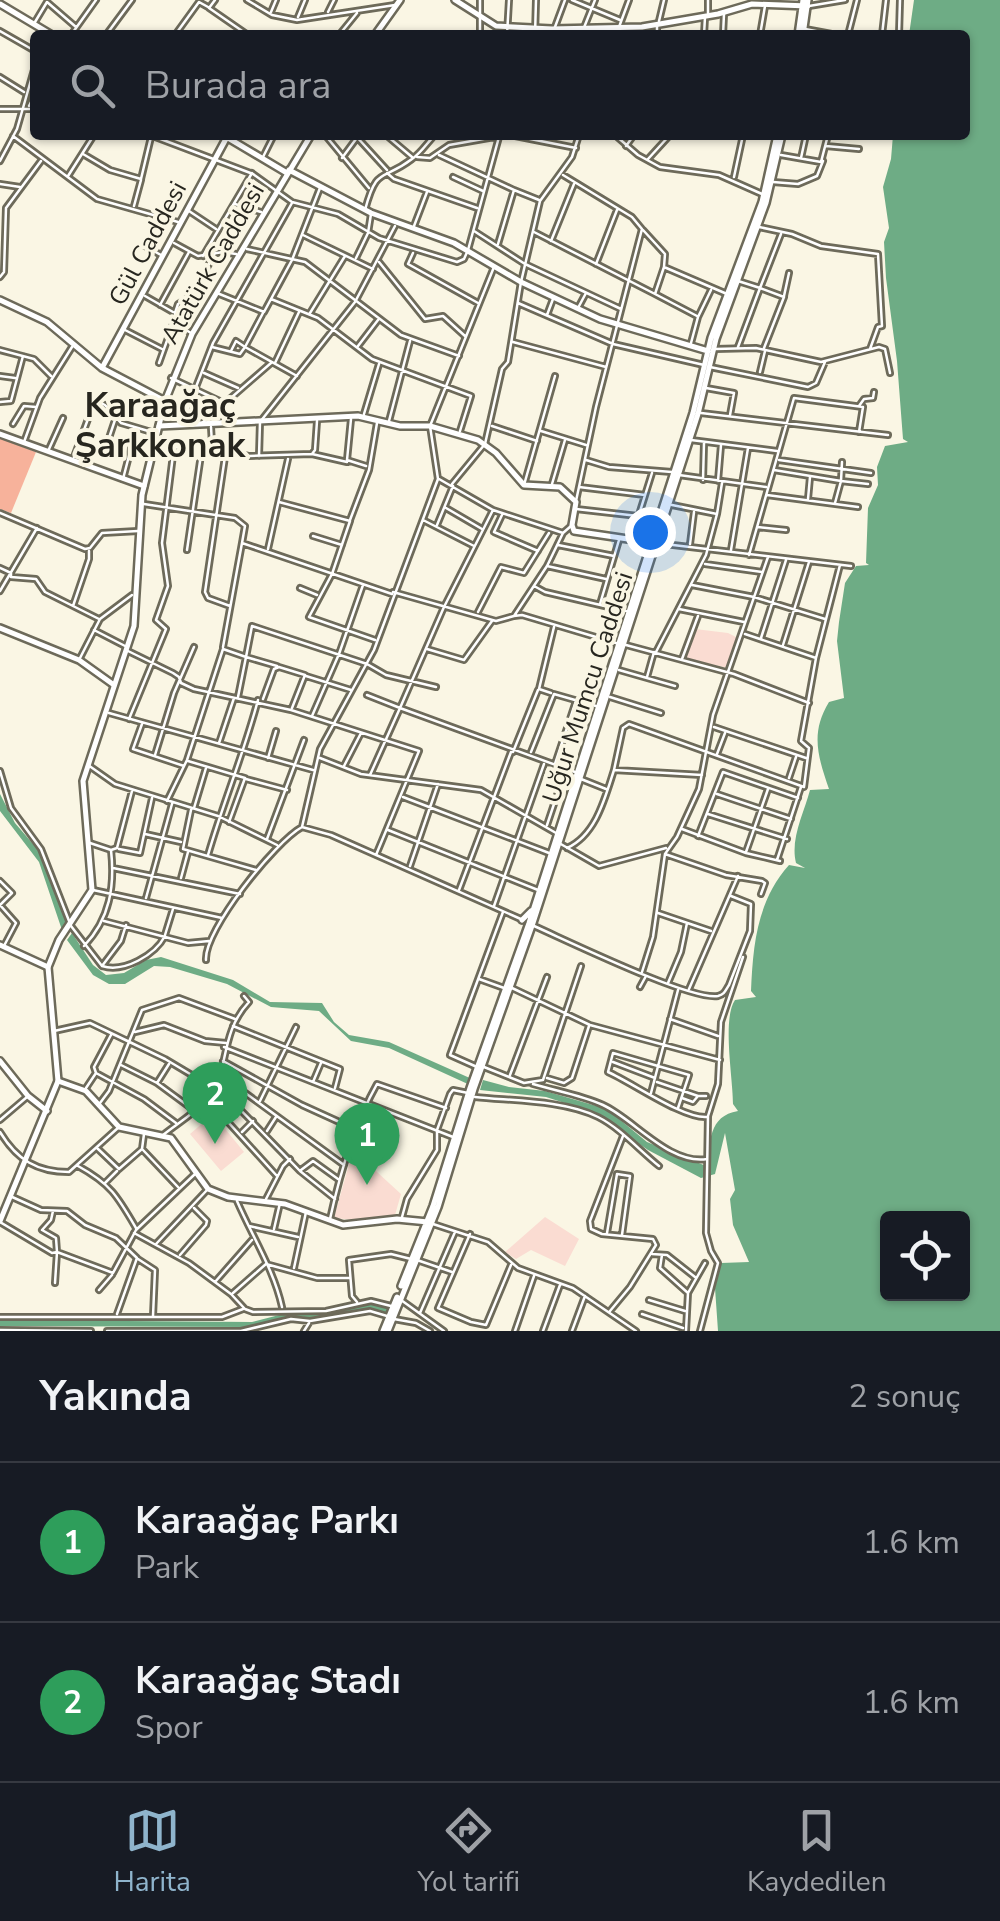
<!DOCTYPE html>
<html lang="tr">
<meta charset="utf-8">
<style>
body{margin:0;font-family:"Nunito Sans",sans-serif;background:#20242c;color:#f1f3f6}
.controls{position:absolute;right:30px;bottom:30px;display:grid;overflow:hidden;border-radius:10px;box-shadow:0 2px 8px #0004}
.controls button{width:90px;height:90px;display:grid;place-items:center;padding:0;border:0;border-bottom:2px solid #363941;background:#171b24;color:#f1f3f6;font:50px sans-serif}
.you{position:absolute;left:650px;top:532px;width:35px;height:35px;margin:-25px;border:8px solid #fff;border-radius:50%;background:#1a73e8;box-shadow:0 0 0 15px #1a73e833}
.badge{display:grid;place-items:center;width:65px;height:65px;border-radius:50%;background:#8fb4cc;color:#fff;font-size:32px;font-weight:700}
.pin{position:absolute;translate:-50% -82px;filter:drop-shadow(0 2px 5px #0008)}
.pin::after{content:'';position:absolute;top:52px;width:35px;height:30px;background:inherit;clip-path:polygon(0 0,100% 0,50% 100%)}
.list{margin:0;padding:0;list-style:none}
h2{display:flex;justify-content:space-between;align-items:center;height:130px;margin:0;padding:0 40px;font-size:42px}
h2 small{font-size:32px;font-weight:400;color:#9ea1a6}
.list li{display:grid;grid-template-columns:65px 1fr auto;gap:30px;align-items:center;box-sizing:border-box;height:160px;padding:0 40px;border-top:2px solid #363941}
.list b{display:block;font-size:38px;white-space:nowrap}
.list p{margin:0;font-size:32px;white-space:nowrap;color:#9ea1a6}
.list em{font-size:32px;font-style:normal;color:#9ea1a6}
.icon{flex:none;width:55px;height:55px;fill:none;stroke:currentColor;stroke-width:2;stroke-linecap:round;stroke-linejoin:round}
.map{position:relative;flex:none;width:1000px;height:1331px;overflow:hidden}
.search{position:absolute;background:#171b24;box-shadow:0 2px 8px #0004;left:30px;right:30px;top:30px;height:110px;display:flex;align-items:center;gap:25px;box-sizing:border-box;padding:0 35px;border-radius:10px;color:#9ea1a6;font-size:38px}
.sheet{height:450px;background:#171b24}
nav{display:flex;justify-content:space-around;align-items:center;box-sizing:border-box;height:140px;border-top:2px solid #363941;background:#171b24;font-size:28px;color:#9ea1a6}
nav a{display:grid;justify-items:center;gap:5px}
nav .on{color:#8fb4cc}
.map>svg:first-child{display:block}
.green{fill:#fadcd2}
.forest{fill:#f7b29b}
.water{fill:#6eac85;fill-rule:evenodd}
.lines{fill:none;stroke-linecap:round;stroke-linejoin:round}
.minor-casing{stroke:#6d6a5a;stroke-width:8}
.tertiary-casing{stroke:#6d6a5a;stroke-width:10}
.secondary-casing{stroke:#6d6a5a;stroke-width:10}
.minor{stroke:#fff;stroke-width:2.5}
.tertiary{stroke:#fff;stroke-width:5}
.secondary{stroke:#fff;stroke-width:5}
.labels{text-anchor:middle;stroke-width:8;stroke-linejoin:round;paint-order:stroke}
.street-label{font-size:25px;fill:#27261f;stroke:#faf6e4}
.district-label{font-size:35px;font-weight:bold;fill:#27261f;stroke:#faf6e4}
</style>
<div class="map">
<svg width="1000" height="1331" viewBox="0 0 1000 1331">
<rect width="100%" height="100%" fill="#faf6e4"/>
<path class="green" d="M695,629L728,633L738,638L728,668L684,658Z
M213,1114L244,1152L221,1171L190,1134Z
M353,1150L401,1194L395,1215L356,1220L334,1218Z
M545,1217L579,1239L565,1266L531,1250L516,1259L505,1252Z"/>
<path class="forest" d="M0,438L36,452L11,513L0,509Z"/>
<path class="water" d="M914,0H1000V1331H718L715,1288L721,1263L749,1262L733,1225L730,1199L735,1190L725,1133L715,1174L701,1178L648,1150L593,1112L546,1097L480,1090L483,1080L509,1087L545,1091L607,1109L647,1142L706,1166C711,1142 708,1116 738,1111L733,1104C733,1078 722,1019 735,1000L756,997L751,991C753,945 757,901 789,865L805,868L796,863C790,839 804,813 810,790L829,789C818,757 810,733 829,702L844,698L837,641L839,622L845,583L856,566L869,565L866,563L868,508L878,485L877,467L885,446L908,442L903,439L897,361L886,278L884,242L889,228L883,187L891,159L893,135H965V35H909ZM888,1218H962V1294H888Z
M0,794L15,823L39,851L68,926L63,933L39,862L0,811Z
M72,933L93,965L106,975L124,973L146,960L161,957L233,980L270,1002L322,1003L334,1022L349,1035L389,1042L472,1079L470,1085L389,1048L351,1041L319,1011L271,1007L227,984L170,967L154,966L125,984H109L93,975L67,940Z
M370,1304L390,1307L388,1313L364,1309L317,1318L292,1316L244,1327L0,1326V1320L252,1322L287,1313L317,1314Z"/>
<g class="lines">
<defs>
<path id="minor" d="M215,0L209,8L248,35
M247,0L272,15L297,20L395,5
M572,0L620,20
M708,0V13
M809,6L845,0
M271,12L276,0
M328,12L334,0
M298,17L305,0
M659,21L664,0
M35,22L47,2L76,27
M657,24V35
M619,27L629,0
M805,29L837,35
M0,31L35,51
M71,35L96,0
M106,35L132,0
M175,35L199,2L208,7
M339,35L357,13
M480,35V0
M507,35L509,0
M535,35L536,0
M552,35L565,0
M581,35L595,0
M704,35L705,17
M723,35L724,14
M760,35L765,6
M848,35L857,0
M882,35L886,0
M899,35L900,0
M0,77L24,92
M29,106L35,94
M0,109H35
M150,135L253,174L292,202L338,214L379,238L457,262L464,259L468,250L499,137
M325,135L369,188
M355,135L387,170
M386,135L412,157
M510,135L576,148
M615,135L638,155L660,167L719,175L762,194
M13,136L97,199L178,222
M626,146L634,135
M826,146L859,149
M83,154L110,170L141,179L151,137
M439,155L514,190L498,244
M781,155L821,162L828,135
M263,157L274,135
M417,157L430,158L449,145L506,135
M342,158L359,135
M801,158L806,135
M648,159L670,135
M0,161L17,129L35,66
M387,173L394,179L477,208
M563,175L632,217L642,229L596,407L576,501
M68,176L94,135
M453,177L483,191
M734,177L743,135
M773,182L798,184L817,176L823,161
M0,184L20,187
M514,190L539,200
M235,204L261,212
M134,206L141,180
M365,210C377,165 382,182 412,159C421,153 427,143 435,135
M189,211L216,229
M414,226L427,192
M759,227L792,234L821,246L878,254L882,326L878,327L870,349
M643,230L665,254L664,267
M474,231L525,264L621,309
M534,232L655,294L664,267L727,294
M303,235L373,269
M551,241L574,184
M174,243L198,256L223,252L236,254
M143,245L161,255
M247,249L305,262L401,335L459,356
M413,253L408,264L478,303
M203,256L252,173
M356,258L368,233L371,214
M379,262L425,319L443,316L465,336
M596,264L617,210
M0,277L4,272L6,208L41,161
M738,281L760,288L781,234
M217,293L264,312L292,260L320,188
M655,294L697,316
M145,296L173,312
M784,296L789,273
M271,299L318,318L372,359L471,396L460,431
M518,303L613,344L704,365
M160,305L189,252
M578,308L586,293
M310,313L345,256
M547,315L553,299
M125,330L162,349
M191,333L176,324L175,313L178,304L192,295L215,253
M513,342L606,367
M691,343L698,317L711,290
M358,346L378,320
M212,347L240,354L245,347L297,376
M738,347L760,288L784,297L764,348
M715,349L756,348L821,362L879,347L885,349L890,373
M0,350L34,359L51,376
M231,351L236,341L245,347L263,313
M159,363L174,321
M275,363L299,312
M710,367L808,387L816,383L825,362
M760,372L765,351
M204,373L238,388
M0,376L15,378
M171,378L222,402
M706,388L734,393L730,415
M0,402L11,401L23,356
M859,406L864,399L873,398L874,392
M701,413L888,435
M211,414L187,410L213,343L292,203
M364,414L379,364
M351,419L347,460L366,466
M389,421L410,341
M202,423L271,363
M13,424L24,406L36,407
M492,426L537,441
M211,427L212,444
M541,431L586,445
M691,440L777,451
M24,442L40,398L72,347
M156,448L212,446L249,456L312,454L315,450L317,421
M49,449L63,418
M105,450L115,420
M226,450L205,592L208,598L230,606
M312,454L347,462
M259,456L260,422L355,302L395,226
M74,457L95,400L105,405L121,423L155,433
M586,460L609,467L672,472
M779,460L871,473
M842,462L841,481L868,484
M774,470L841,481L835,503
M679,475L766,487
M123,479L136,429
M439,479L493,510L563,533L571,526
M703,480L704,443
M718,481L721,445
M452,484L485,444L502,369L508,362L521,282L540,201L572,157L579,135
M552,484L565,440
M524,485L555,376
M579,487L645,495
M767,495L858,507
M808,499L810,477
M279,502L350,521L332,574L309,617L375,640
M144,504L235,518L245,526L242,543L392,594
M446,508L482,529
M576,509L638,516
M0,513L85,549L90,548L102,533L138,531
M717,514L722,483
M502,515L494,532L538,551
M350,520L369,470L377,423
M423,520L474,546
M437,525L453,486
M758,527L786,530
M313,536L342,545
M632,537L652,473
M656,543L851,566
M690,544L694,512
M558,545L614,556
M268,549L288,459
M187,550L202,448
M731,550L748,448
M89,551V559L73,606L99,619
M749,555L794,398L863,407L859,432
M705,564L762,572
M547,566L606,579
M0,568L11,573V577L36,579L45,592L73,606
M692,585L754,597L825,619
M534,586L545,592L626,611
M300,588L317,595
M0,591L37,528
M393,592L496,621L514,616L547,566L563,533
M600,604L619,540
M679,609L744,622
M478,612L501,567L524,573L549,533
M514,616L522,615L616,643
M94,630L127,647
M745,634L816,658L840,565
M761,638L786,560
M626,645L734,674L809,703
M783,645L809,562
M223,647L242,543
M427,649L464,660L492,621
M128,651L173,673L179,677L181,683L194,689L291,710L419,751L376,855
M656,652L706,555L717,514L672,505
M682,659L698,616
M79,660L100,619L132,595
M277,666L246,657L252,626L367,664L386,675L436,687
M619,670L675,686
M306,676L351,690
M647,677L654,652
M551,693L539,689L554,627
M367,695L400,708L444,607L493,510
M610,697L661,713
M263,699L274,669L279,667L305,675L292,708
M109,713L313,770
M312,716L339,654L363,585
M129,719L166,629L156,620L168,586L162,543L174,447
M142,724L133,749L184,766
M714,727L806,758
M219,743L234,698
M513,752L538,690
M531,752L554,694L596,706
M717,754L725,733
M155,755L174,693L194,647
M268,758L276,731
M320,758L361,774L481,790L556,833
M188,761L245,778L229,822
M555,764L576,701
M88,765L115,784L218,816L277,845
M344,766L361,733
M614,770L623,728L629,724L804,787L809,748L801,741L816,658
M0,771L11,808L41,849L71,926L102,966
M370,775L400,708L575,772
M789,778L796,757
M246,779L287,790
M581,779L606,789
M717,794L791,819
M403,797L549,853
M167,801L187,760L223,649L246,657L238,697
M194,808L206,768
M191,810L183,849L256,870
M708,814L787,839
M547,825L565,771
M302,827L320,749L374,650L438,479L430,426L494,267
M682,829L746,853L780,861
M388,830L538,890
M145,834L181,842
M698,836L723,772L798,798
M267,839L304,740
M90,843L111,850L117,848L132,791
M559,843L599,866L666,848
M567,848C596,835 605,798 614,770L702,775
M119,849L140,853L152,798
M746,852L768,789
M665,854L726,875L762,881L765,883L761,894
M208,855C223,803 244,753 258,700
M777,860L801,787
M410,866L438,784
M113,868L240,894
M181,878L188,852
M0,881L12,893L0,905
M93,890L222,918
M459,890L511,752
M146,898L172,804
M0,905L16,923L5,944
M494,906L544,764
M658,913L711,931
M104,921L188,943L209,941
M126,925L121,941L102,966C124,973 155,955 165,936
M534,926C566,940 691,1001 718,996C725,994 725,991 729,985L750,931L751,904L731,896
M165,935L173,909
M84,946C110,919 115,886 111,850
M206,960C204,930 275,842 302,827L331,835L523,920
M642,972L653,937L665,854L677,837L699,789L713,715L768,557
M479,979L504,988
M668,983L681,952L687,923
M640,987L646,976
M512,988L590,1025L720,1060
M689,989L738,876
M670,1019L718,1036
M233,1026L340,1069L335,1088
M54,1031L90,1023L165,1059L227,1096L300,1171L335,1199
M135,1032L164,1025L205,1041L226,1043
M224,1047L453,1137
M223,1061L302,1105L357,1130
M613,1062L655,1078
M121,1065L157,1083L195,1111
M477,1067L450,1055L503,912
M484,1067L524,1083L543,1080L581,966
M96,1073L144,1099L176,1123
M510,1075L547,977
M222,1076L344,1165
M547,1078L564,1083L572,1078L589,1026
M313,1082L321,1063
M657,1082L698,1096
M157,1083L169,1064
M533,1084C556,1091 581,1095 603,1105C634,1119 669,1165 707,1159
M86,1088L96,1073L94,1067L111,1035
M651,1093L678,990
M475,1097C513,1101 563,1100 598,1117C620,1128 639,1150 659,1166
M682,1098L693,1102L698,1096H706
M208,1100L277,1176
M260,1101L296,1027
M100,1103L109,1091L142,1010L179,998L235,1019
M678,1108L689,1075L613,1053L608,1072C633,1083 683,1119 707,1117
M0,1120L27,1097
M267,1131L276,1117
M0,1132C17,1160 37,1172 69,1172L119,1127
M242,1132L253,1121
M163,1135C184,1118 212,1104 220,1077C227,1049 228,1024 249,1002L244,996
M97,1148L119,1169L142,1149L144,1134
M143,1150L178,1187
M78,1166C111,1184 118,1197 136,1228
M301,1170L313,1161L338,1179
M105,1183L117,1171
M10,1196L41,1210L67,1211L85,1225L116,1238L137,1258L117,1314
M266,1199L283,1166L290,1159
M237,1201C252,1236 274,1270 282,1307
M53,1211L51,1220L42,1230L56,1238L57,1252L113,1273L136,1230L195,1174
M402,1217L407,1199L437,1150V1130L450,1094L453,1090L468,1093
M330,1219C340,1173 354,1125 377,1084L446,1108
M0,1222L52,1253L57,1252L55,1283
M433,1224L488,1242L518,1268L573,1288L636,1331
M249,1226L298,1237
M274,1229L280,1203
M134,1233L189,1263L231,1294L245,1309L253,1312L326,1311L371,1301L391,1306
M607,1233L617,1174L630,1176L622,1235
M470,1234L438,1308L471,1322L486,1325L511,1265
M156,1244L208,1189
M652,1254L667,1255L695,1277
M180,1255L206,1225L207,1221L194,1208
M662,1255L660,1268L688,1293
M138,1259L155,1270L153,1316
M417,1260L452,1272
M294,1268L306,1212
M215,1282L252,1240
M99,1290L112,1275
M233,1293L266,1264L317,1278H350
M401,1300L444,1331
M649,1300L685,1311
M357,1302L352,1296L349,1260L391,1254L411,1259
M610,1311L630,1287L656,1245L653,1239L602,1234L591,1229L590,1221L623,1136
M420,1313L455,1232
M642,1314L683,1328
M0,1317H222L243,1309
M394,1319L416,1323L430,1331
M0,1330L91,1331
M107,1331H241L291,1319L310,1321L370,1311L387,1316
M304,1331L309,1323
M515,1331L534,1276
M543,1331L560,1285
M572,1331L585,1296
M686,1331L688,1293L705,1263
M700,1331L718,1263L711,1251L706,1233L708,1116L718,1084L721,1022L743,957"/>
<path id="tertiary" d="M455,0L496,26L552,29L642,27L718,14L752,4L808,6
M0,4L52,35
M798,35L803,0
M803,35L808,0
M223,135L287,173
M289,170L371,213L454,243L521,282L600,319L708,351
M0,300L47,322L102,368L165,401
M102,368L227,137
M159,426L358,416L400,426H430L478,440L496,453L524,485L560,487L576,502L572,525L574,531L648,542
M0,434L144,486
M0,628L79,660L114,685
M522,920L531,911
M0,945L48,967
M0,1061L28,1096L47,1111
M58,1081L86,1091L119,1127L171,1138L208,1189L228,1197L285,1204L343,1225L397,1219L428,1222
M401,1286L433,1206L470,1088L529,923L693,413L711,338L762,202L777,135
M383,1331L397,1297
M388,1331L438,1207L474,1089L533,923L698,414L716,339L766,203L782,135"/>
<path id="secondary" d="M375,35L400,0
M0,1221L58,1081L48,967L59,940L92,890L83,781L134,626L142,495L165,401L192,334L311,135"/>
</defs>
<use href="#minor" class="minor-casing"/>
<use href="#tertiary" class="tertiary-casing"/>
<use href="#secondary" class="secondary-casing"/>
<use href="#minor" class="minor"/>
<use href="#tertiary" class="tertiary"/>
<use href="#secondary" class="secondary"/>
</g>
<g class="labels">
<g class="street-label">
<text transform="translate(147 243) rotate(-62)" y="9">Gül Caddesi</text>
<text transform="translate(212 263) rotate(-60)" y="9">Atatürk Caddesi</text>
<text transform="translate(587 687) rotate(-72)" y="9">Uğur Mumcu Caddesi</text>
</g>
<g class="district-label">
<text x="160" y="417">Karaağaç<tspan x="160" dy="40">Şarkkonak</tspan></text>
</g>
</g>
</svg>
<div class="controls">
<button><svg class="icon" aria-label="locate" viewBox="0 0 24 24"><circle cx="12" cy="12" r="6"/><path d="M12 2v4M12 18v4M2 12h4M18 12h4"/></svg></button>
</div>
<div class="you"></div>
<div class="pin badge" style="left:367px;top:1185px;background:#2e9e5b">1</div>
<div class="pin badge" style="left:215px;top:1144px;background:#2e9e5b">2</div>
<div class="search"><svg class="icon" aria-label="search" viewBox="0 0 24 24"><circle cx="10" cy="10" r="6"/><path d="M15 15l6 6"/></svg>Burada ara</div>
</div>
<section class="sheet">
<h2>Yakında<small>2 sonuç</small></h2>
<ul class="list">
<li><span class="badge" style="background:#2e9e5b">1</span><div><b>Karaağaç Parkı</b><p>Park</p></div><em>1.6 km</em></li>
<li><span class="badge" style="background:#2e9e5b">2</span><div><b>Karaağaç Stadı</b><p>Spor</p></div><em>1.6 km</em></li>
</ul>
</section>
<nav>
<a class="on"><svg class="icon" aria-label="map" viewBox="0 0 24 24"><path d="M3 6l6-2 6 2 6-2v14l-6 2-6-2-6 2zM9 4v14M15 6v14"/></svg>Harita</a>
<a><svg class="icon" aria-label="directions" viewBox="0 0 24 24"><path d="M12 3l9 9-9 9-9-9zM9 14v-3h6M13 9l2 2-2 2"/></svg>Yol tarifi</a>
<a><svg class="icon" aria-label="saved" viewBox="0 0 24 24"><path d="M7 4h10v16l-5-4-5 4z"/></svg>Kaydedilen</a>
</nav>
